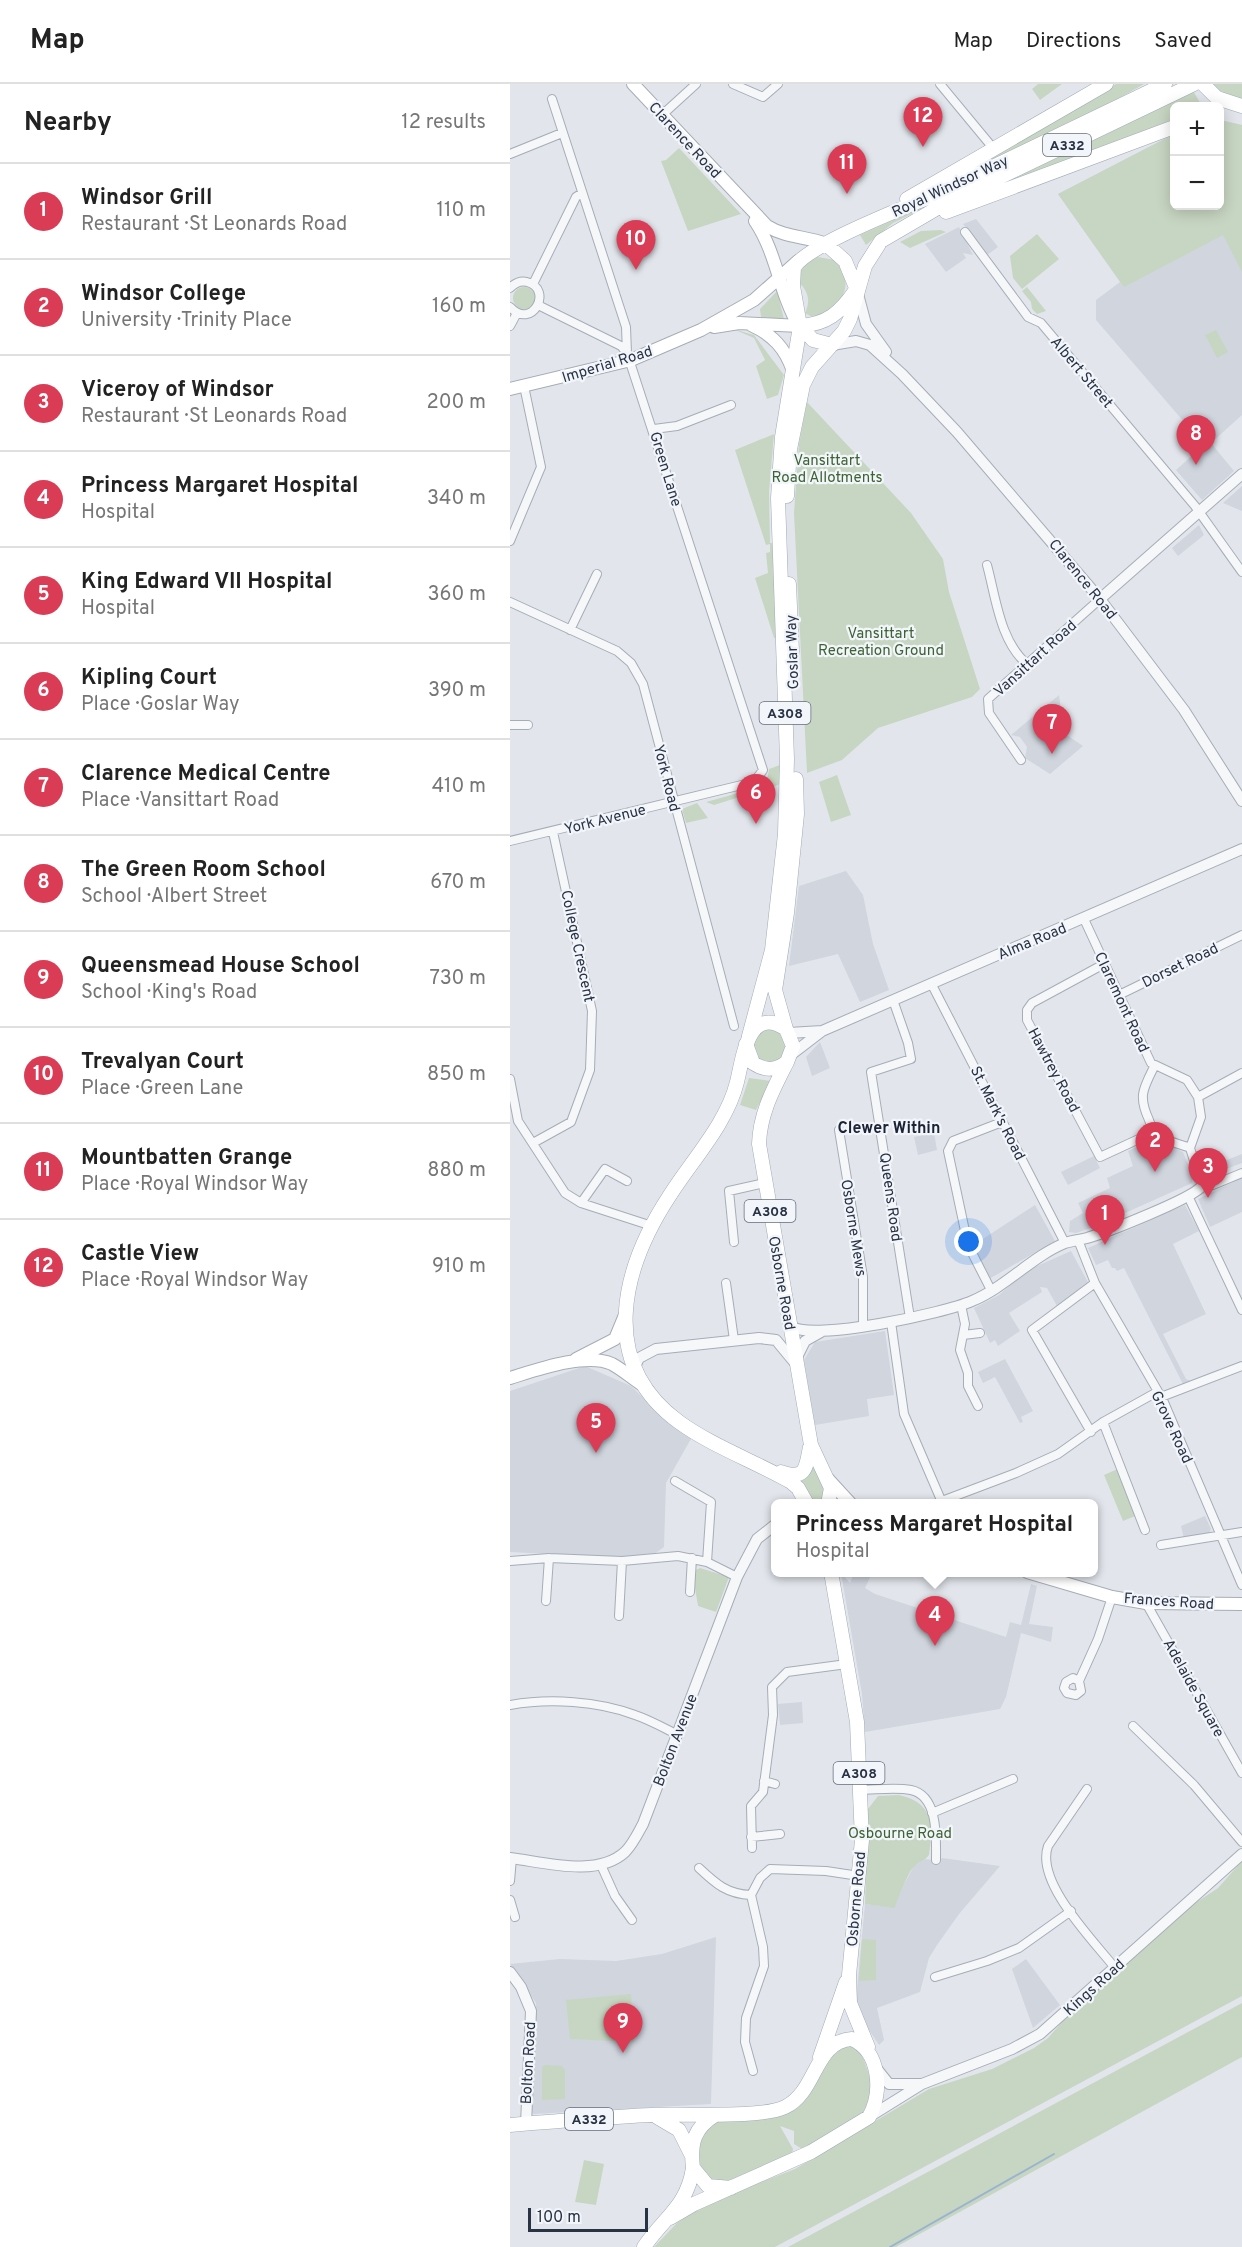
<!DOCTYPE html>
<meta charset="utf-8">
<style>
body{margin:0;font-family:Overpass,sans-serif;background:#f6f6f6;color:#222}
.controls{position:absolute;right:18px;top:18px;display:grid;overflow:hidden;border-radius:9px;box-shadow:0 3px 15px #0003}
.controls button{width:54px;height:54px;display:grid;place-items:center;padding:0;border:0;border-bottom:2px solid #e0e0e0;background:#fff;color:#222;font:30px sans-serif}
.scale{position:absolute;left:18px;bottom:15px;width:120px;box-sizing:border-box;padding-left:6px;border:3px solid #283345;border-top:0;font-size:16px;line-height:21px;white-space:nowrap;color:#283345;-webkit-text-stroke:4px #f2f5f9;paint-order:stroke}
.you{position:absolute;left:459px;top:1158px;width:21px;height:21px;margin:-15px;border:4px solid #fff;border-radius:50%;background:#1a73e8;box-shadow:0 0 0 9px #1a73e833}
.badge{display:grid;place-items:center;width:39px;height:39px;border-radius:50%;background:#db3c55;color:#fff;font-size:20px;font-weight:700}
.pin{position:absolute;translate:-50% -50px;filter:drop-shadow(0 2px 3px #0008)}
.pin::after{content:'';position:absolute;top:32px;width:21px;height:18px;background:inherit;clip-path:polygon(0 0,100% 0,50% 100%)}
.popup{position:absolute;left:261px;top:1415px;width:327px;height:78px;box-sizing:border-box;display:grid;place-content:center;border-radius:9px;background:#fff;filter:drop-shadow(0 2px 4px #0005);font-size:20px;white-space:nowrap;color:#767676}
.popup b{font-size:22px;color:#222}
.popup::after{content:'';position:absolute;left:50%;top:100%;margin-left:-12px;border:12px solid transparent;border-top-color:#fff}
.list{margin:0;padding:0;list-style:none}
h2{display:flex;justify-content:space-between;align-items:center;height:78px;margin:0;padding:0 24px;font-size:26px}
h2 small{font-size:20px;font-weight:400;color:#767676}
.list li{display:grid;grid-template-columns:39px 1fr auto;gap:18px;align-items:center;box-sizing:border-box;height:96px;padding:0 24px;border-top:2px solid #e0e0e0}
.list b{display:block;font-size:22px;white-space:nowrap}
.list p{margin:0;font-size:20px;white-space:nowrap;color:#767676}
.list em{font-size:20px;font-style:normal;color:#767676}
.map{position:relative;flex:none;width:732px;height:2163px;overflow:hidden}
header{display:flex;align-items:center;gap:36px;box-sizing:border-box;height:84px;padding:0 30px;background:#fff;border-bottom:2px solid #e0e0e0}
header strong{font-size:28px}
nav{display:flex;gap:33px;margin-inline-start:auto;font-size:21px}
main{display:flex}
aside{flex:1;background:#fff}
.map>svg:first-child{display:block}
.built{fill:#d0d5de}
.green{fill:#c7d6c2}
.lines{fill:none;stroke-linecap:round;stroke-linejoin:round}
.stream{stroke:#9ab4cf;stroke-width:2}
.minor-casing{stroke:#a6adb7;stroke-width:10}
.tertiary-casing{stroke:#a6adb7;stroke-width:12}
.secondary-casing{stroke:#a6adb7;stroke-width:14}
.primary-casing{stroke:#a0aab9;stroke-width:15}
.minor{stroke:#f5f7f9;stroke-width:8}
.tertiary{stroke:#f5f7f9;stroke-width:10}
.secondary{stroke:#fff;stroke-width:12}
.primary{stroke:#fff;stroke-width:14}
.labels{text-anchor:middle;stroke-width:4.5;stroke-linejoin:round;paint-order:stroke}
.shield{fill:#f2f5f9;stroke:#656d7b;stroke-width:1.5}
.shield-label{font-size:14px;font-weight:bold;fill:#283345}
.street-label{font-size:15px;fill:#283345;stroke:#f2f5f9}
.park-label{font-size:15px;fill:#3d6334;stroke:#f2f5f9}
.neighbourhood-label{font-size:16px;font-weight:bold;fill:#1a2436;stroke:#f2f5f9}
</style>
<header>
<strong>Map</strong>
<nav><a>Map</a><a>Directions</a><a>Saved</a></nav>
</header>
<main>
<aside>
<h2>Nearby<small>12 results</small></h2>
<ul class="list">
<li><span class="badge">1</span><div><b>Windsor Grill</b><p>Restaurant · St Leonards Road</p></div><em>110 m</em></li>
<li><span class="badge">2</span><div><b>Windsor College</b><p>University · Trinity Place</p></div><em>160 m</em></li>
<li><span class="badge">3</span><div><b>Viceroy of Windsor</b><p>Restaurant · St Leonards Road</p></div><em>200 m</em></li>
<li><span class="badge">4</span><div><b>Princess Margaret Hospital</b><p>Hospital</p></div><em>340 m</em></li>
<li><span class="badge">5</span><div><b>King Edward VII Hospital</b><p>Hospital</p></div><em>360 m</em></li>
<li><span class="badge">6</span><div><b>Kipling Court</b><p>Place · Goslar Way</p></div><em>390 m</em></li>
<li><span class="badge">7</span><div><b>Clarence Medical Centre</b><p>Place · Vansittart Road</p></div><em>410 m</em></li>
<li><span class="badge">8</span><div><b>The Green Room School</b><p>School · Albert Street</p></div><em>670 m</em></li>
<li><span class="badge">9</span><div><b>Queensmead House School</b><p>School · King's Road</p></div><em>730 m</em></li>
<li><span class="badge">10</span><div><b>Trevalyan Court</b><p>Place · Green Lane</p></div><em>850 m</em></li>
<li><span class="badge">11</span><div><b>Mountbatten Grange</b><p>Place · Royal Windsor Way</p></div><em>880 m</em></li>
<li><span class="badge">12</span><div><b>Castle View</b><p>Place · Royal Windsor Way</p></div><em>910 m</em></li>
</ul>
</aside>
<div class="map">
<svg width="732" height="2163" viewBox="0 0 732 2163">
<rect width="100%" height="100%" fill="#e2e6ec"/>
<path class="built" d="M710,36L732,41V331L701,359L724,387L692,416L666,386L694,361L586,236V216L610,198L548,110L664,50V122H710Z
M466,135L488,163L477,171L453,140Z
M449,143L463,171L453,169L456,174L436,188L415,160Z
M732,402V427L713,419Z
M689,441L694,451L668,472L662,464Z
M549,611L554,649L573,662L540,690L515,674L517,663L510,653L501,651Z
M336,787L353,811L363,860L379,906L350,918L328,870L279,882L289,802Z
M310,958L320,984L302,992L296,973Z
M424,1049L427,1066L408,1071L404,1053Z
M645,1054L673,1068L683,1094L682,1099L586,1142L566,1149L559,1148L560,1137L573,1129L568,1119L600,1104L597,1094L623,1082L618,1067Z
M732,1070V1079L700,1091L697,1084Z
M584,1072L590,1084L558,1101L551,1088Z
M732,1094V1128L700,1143L688,1115Z
M525,1121L545,1157L479,1195L462,1162Z
M675,1121L689,1147L663,1160L696,1230L653,1250L676,1295L681,1297L673,1300L614,1184L607,1187L605,1184H602L598,1176L586,1181L578,1164Z
M561,1167L579,1200L547,1222L537,1204L530,1203L532,1208L499,1229L510,1247L488,1262L485,1256L480,1259L464,1224L489,1211L518,1186Z
M375,1247L384,1311L357,1315L359,1332L305,1341L294,1276L305,1258Z
M495,1275L523,1327L511,1333L513,1338L510,1339L485,1293L473,1299L468,1288Z
M75,1282L121,1302L160,1340L182,1353L156,1399L154,1463L143,1471L116,1474L0,1468V1307Z
M695,1432L701,1445L698,1451L674,1455L671,1442Z
M331,1489L340,1499L344,1489H362L355,1504L365,1510L496,1553L500,1538L511,1541L521,1500L527,1502L519,1540L543,1543L541,1558L511,1549L496,1613L490,1625L355,1648L352,1610Z
M292,1618L293,1639L270,1641L268,1620Z
M432,1774L490,1782L449,1830L427,1861L419,1874L410,1908L367,1924L374,1956L369,1961L348,1929L346,1916L355,1820L385,1823V1817L404,1782L415,1775L430,1777Z
M206,1853L201,2020L23,2030L20,2024L26,1919L0,1880L50,1875L106,1877L152,1870Z
M516,1875L550,1921L523,1944L502,1885Z"/>
<path class="green" d="M528,0H552L530,16L522,5Z
M606,0H634L590,25L433,99Z
M699,0H732V17L711,11Z
M682,5L692,22H664V35L445,122Z
M710,36L732,41V188L713,151L614,203L548,110L664,50V122H710Z
M169,64L231,130L178,147L151,77L156,76Z
M442,110L383,139L356,161L350,151Z
M431,146L436,148L400,164L390,158L411,147Z
M527,150L549,175L512,205L503,194L500,172Z
M308,173L325,176C348,203 330,223 304,234L295,229C301,216 298,208 289,198C288,185 296,178 308,173Z
M3 214a11 11 0 1 1 22 0a11 11 0 1 1-22 0Z
M517,203L536,227L527,230L522,225L521,218L512,207Z
M267,207L274,235L251,233L250,225Z
M223,245L244,251L274,291L268,311L257,315L246,282L255,276L244,254Z
M706,246L718,268L707,274L695,251Z
M297,318L401,429L433,475L439,508L470,605L462,613L368,644L332,676L297,689L284,429L289,360Z
M264,350L259,408L260,459H264L267,554H264L245,494L258,489L256,469L260,468V460L256,461L225,366Z
M270,681L271,700L204,721L196,718L246,704L257,697L259,685Z
M327,691L341,731L321,738L309,698Z
M187,719L198,734L176,739L172,725Z
M262,944L274,950L278,974L250,981L241,959C246,950 253,945 262,944Z
M239,994L261,997L246,1026L230,1021Z
M303,1382L318,1403L312,1417C299,1419 295,1405 288,1395Z
M610,1384L630,1430L613,1437L594,1391Z
M190,1484L219,1493L206,1528L188,1522L184,1498L186,1486Z
M389,1711C424,1719 423,1741 419,1771C415,1777 407,1778 402,1785C399,1788 385,1820 385,1824L355,1820L358,1725L368,1712Z
M732,1777V1912L265,2163H144L167,2139L197,2119L285,2085L419,2005L482,1985L524,1964L538,1954L553,1937L684,1820L708,1804Z
M352,1855L366,1856V1896L349,1897Z
M121,1910L124,1958L60,1955L56,1916Z
M732,1919V1973L386,2163H278Z
M333,1958L350,1965C354,1978 363,1996 362,2011C361,2032 312,2055 294,2066L284,2060V2047L270,2042L283,2065L282,2071L207,2102L189,2085L187,2054L194,2040L295,2015C311,1993 312,1978 333,1958Z
M35,1981L52,1982L55,1986V2015L32,2016V1983Z
M74,2076L94,2080L86,2121L65,2118Z"/>
<g class="lines">
<path class="stream" d="M380,2163L544,2070"/>
<defs>
<path id="minor" d="M223,0L253,13L268,0
M430,0L483,64
M152,31L186,0
M0,70L52,49
M455,148L518,233L531,239L685,422L732,488
M23,200L66,113L72,109
M0,204C5,199 10,196 17,198C44,205 22,247 0,223
M28,221L111,262L117,269
M0,242L7,229
M144,345L167,342L221,321
M0,457L31,383L14,302
M477,481C486,514 490,558 518,581
M0,518L107,567L121,579L133,600L224,942
M60,546L87,490
M0,641H18
M511,676L479,629L478,615L590,515
M0,757L244,698L253,686L117,269L116,243L42,15
M574,835L641,979L677,996L688,1013
M594,880L522,919L517,926V936L590,1073L644,1048
M421,899L555,1159
M609,911L732,851
M383,916L398,959L401,975L361,988L400,1234
M644,983C633,1005 628,1012 639,1036C641,1042 643,1048 649,1052C658,1058 671,1060 680,1064
M732,989L688,1013L691,1033L680,1064L692,1102L703,1101L732,1089
M0,995L8,1037L55,1109L71,1119L142,1142
M329,1046L353,1193V1242
M23,1059L61,1038L80,986L82,927L43,748
M678,1112L732,1226
M71,1119L95,1085L117,1097
M568,1156L585,1199L653,1316L732,1501
M224,1158L219,1107L255,1099
M216,1199L224,1256
M481,1206L458,1161L438,1067L443,1057L492,1038
M451,1221L455,1240L450,1266L458,1289V1302L468,1322
M381,1238L394,1330L431,1416
M453,1251L470,1249
M651,1313L732,1282
M593,1338L635,1446
M581,1348L522,1246L585,1199
M165,1397L201,1418L197,1478
M424,1420L506,1389L548,1370L593,1338L647,1308
M651,1461L732,1448
M0,1477L39,1474L112,1477L168,1472L197,1478L227,1493
M180,1508L182,1474
M36,1517L39,1474
M636,1519L732,1689
M109,1532L112,1477
M569,1597L563,1594L556,1598L554,1604L557,1609L566,1611L571,1607L569,1597L588,1555L602,1513
M0,1621C39,1614 88,1617 125,1631C140,1636 154,1644 168,1651
M623,1642L684,1701L732,1758
M254,1697L265,1700
M577,1705L538,1762C525,1798 583,1856 605,1884
M349,1706C365,1706 385,1703 401,1706C429,1712 426,1755 426,1776
M422,1729L503,1695
M241,1753L270,1750
M242,1764L241,1722L253,1708L263,1631L262,1603L277,1588L337,1580
M91,1781L105,1812L122,1836
M189,1784C206,1800 217,1810 241,1811
M0,1797L2,1774
M0,1816L5,1833
M425,1893L477,1877L509,1864L561,1827
M243,1987L235,1958L236,1934L254,1882L253,1863L241,1811L250,1794L260,1785L316,1787L349,1792"/>
<path id="tertiary" d="M348,210L356,240L376,268
M322,261L346,257L360,261L392,290L447,348L590,515L674,626L732,717
M590,515L732,390
M279,949L312,947L732,765
M282,970L312,947
M280,1242C303,1258 435,1229 462,1217C496,1203 521,1173 555,1159C562,1157 569,1156 577,1154C597,1148 682,1115 692,1102
M286,1275L295,1257L311,1248
M124,1285L129,1274L146,1265L249,1254L266,1256L285,1279
M0,1774C34,1778 87,1794 115,1768C123,1760 128,1749 133,1740L227,1493L247,1455L266,1440
M0,1888L11,1903L21,1927L16,2040
M367,1985L379,2000H410
M359,2033L412,2000L502,1965L530,1950L732,1770"/>
<path id="secondary" d="M123,0L257,142C276,154 296,152 316,160
M245,137C267,169 269,209 289,242
M241,241C263,251 275,264 283,287
M204,243L229,239L290,242
M0,305L121,276L191,246L244,216L288,177
M66,1275L105,1255L115,1231
M0,1294C26,1286 76,1268 102,1280C113,1286 123,1295 134,1302
M318,1395L341,1420
M517,1488L602,1513L636,1519L732,1520"/>
<path id="primary" d="M693,0L707,14L732,22
M397,115L596,0
M436,128L664,43
M316,160L335,177L347,206
M290,242C317,240 330,229 345,207
M290,242L303,256L322,261
M277,412L280,365L293,301L302,283L334,247L340,235L355,182L371,157L436,119L684,0
M279,500L282,568
M276,945L265,906L277,829L287,730L286,695
M239,952L262,866L275,750L277,675L268,414L272,353L290,242L283,202L284,183C300,159 402,121 433,107C507,72 581,36 655,0
M236,960L243,979C255,987 265,987 277,978L283,962L276,945C238,920 233,974 227,998C217,1039 183,1075 160,1111C112,1184 87,1278 169,1338C202,1362 244,1377 281,1398L288,1404L297,1420
M277,978C263,1006 250,1029 249,1060L301,1361L321,1404L318,1420
M271,1388C297,1397 296,1382 300,1363
M321,1488L347,1638L352,1756L339,1891L340,1919L358,1963
M310,1973L336,1898
M205,2031C184,2044 180,2059 183,2084L198,2102L221,2104
M147,2033L169,2046L181,2070
M0,2041C47,2037 95,2033 142,2031C174,2029 249,2035 275,2023C307,2008 304,1957 342,1955C370,1967 373,2008 359,2033L301,2068L184,2120L160,2134
M134,2163C154,2133 177,2123 183,2084"/>
</defs>
<use href="#minor" class="minor-casing"/>
<use href="#tertiary" class="tertiary-casing"/>
<use href="#secondary" class="secondary-casing"/>
<use href="#primary" class="primary-casing"/>
<use href="#minor" class="minor"/>
<use href="#tertiary" class="tertiary"/>
<use href="#secondary" class="secondary"/>
<use href="#primary" class="primary"/>
</g>
<g class="labels">
<g class="shield">
<rect x="533" y="50" width="48" height="22" rx="4.5"/>
<rect x="249.5" y="618" width="51" height="22" rx="4.5"/>
<rect x="234.5" y="1116" width="51" height="22" rx="4.5"/>
<rect x="323.5" y="1678" width="51" height="22" rx="4.5"/>
<rect x="55" y="2024" width="48" height="22" rx="4.5"/>
</g>
<g class="shield-label">
<text x="557" y="66">A332</text>
<text x="275" y="634">A308</text>
<text x="260" y="1132">A308</text>
<text x="349" y="1694">A308</text>
<text x="79" y="2040">A332</text>
</g>
<g class="street-label">
<text transform="translate(175 56) rotate(47)" y="5">Clarence Road</text>
<text transform="translate(440 102) rotate(-25)" y="5">Royal Windsor Way</text>
<text transform="translate(97 280) rotate(-17)" y="5">Imperial Road</text>
<text transform="translate(572 288) rotate(50)" y="5">Albert Street</text>
<text transform="translate(156 385) rotate(73)" y="5">Green Lane</text>
<text transform="translate(573 495) rotate(51)" y="5">Clarence Road</text>
<text transform="translate(282 568) rotate(-92)" y="5">Goslar Way</text>
<text transform="translate(525 574) rotate(-42)" y="5">Vansittart Road</text>
<text transform="translate(157 694) rotate(76)" y="5">York Road</text>
<text transform="translate(95 735) rotate(-14)" y="5">York Avenue</text>
<text transform="translate(522 857) rotate(-23)" y="5">Alma Road</text>
<text transform="translate(68 862) rotate(78)" y="5">College Crescent</text>
<text transform="translate(670 881) rotate(-26)" y="5">Dorset Road</text>
<text transform="translate(612 918) rotate(65)" y="5">Claremont Road</text>
<text transform="translate(544 986) rotate(62)" y="5">Hawtrey Road</text>
<text transform="translate(488 1029) rotate(63)" y="5">St. Mark's Road</text>
<text transform="translate(381 1113) rotate(82)" y="5">Queens Road</text>
<text transform="translate(344 1144) rotate(81)" y="5">Osborne Mews</text>
<text transform="translate(272 1199) rotate(80)" y="5">Osborne Road</text>
<text transform="translate(662 1343) rotate(65)" y="5">Grove Road</text>
<text transform="translate(659 1517) rotate(4)" y="5">Frances Road</text>
<text transform="translate(684 1604) rotate(61)" y="5">Adelaide Square</text>
<text transform="translate(165 1656) rotate(-69)" y="5">Bolton Avenue</text>
<text transform="translate(346 1815) rotate(-85)" y="5">Osborne Road</text>
<text transform="translate(584 1903) rotate(-42)" y="5">Kings Road</text>
<text transform="translate(18 1979) rotate(-87)" y="5">Bolton Road</text>
</g>
<g class="park-label">
<text x="317" y="381">Vansittart<tspan x="317" dy="17">Road Allotments</tspan></text>
<text x="371" y="554">Vansittart<tspan x="371" dy="17">Recreation Ground</tspan></text>
<text x="390" y="1754">Osbourne Road</text>
</g>
<g class="neighbourhood-label">
<text x="379" y="1049">Clewer Within</text>
</g>
</g>
</svg>
<div class="controls">
<button>+</button>
<button>−</button>
</div>
<div class="scale">100 m</div>
<div class="you"></div>
<div class="pin badge" style="left:595px;top:1161px">1</div>
<div class="pin badge" style="left:645px;top:1088px">2</div>
<div class="pin badge" style="left:698px;top:1114px">3</div>
<div class="pin badge" style="left:425px;top:1562px">4</div>
<div class="popup"><b>Princess Margaret Hospital</b>Hospital</div>
<div class="pin badge" style="left:86px;top:1369px">5</div>
<div class="pin badge" style="left:246px;top:740px">6</div>
<div class="pin badge" style="left:542px;top:670px">7</div>
<div class="pin badge" style="left:686px;top:381px">8</div>
<div class="pin badge" style="left:113px;top:1969px">9</div>
<div class="pin badge" style="left:126px;top:186px">10</div>
<div class="pin badge" style="left:337px;top:110px">11</div>
<div class="pin badge" style="left:413px;top:63px">12</div>
</div>
</main>
